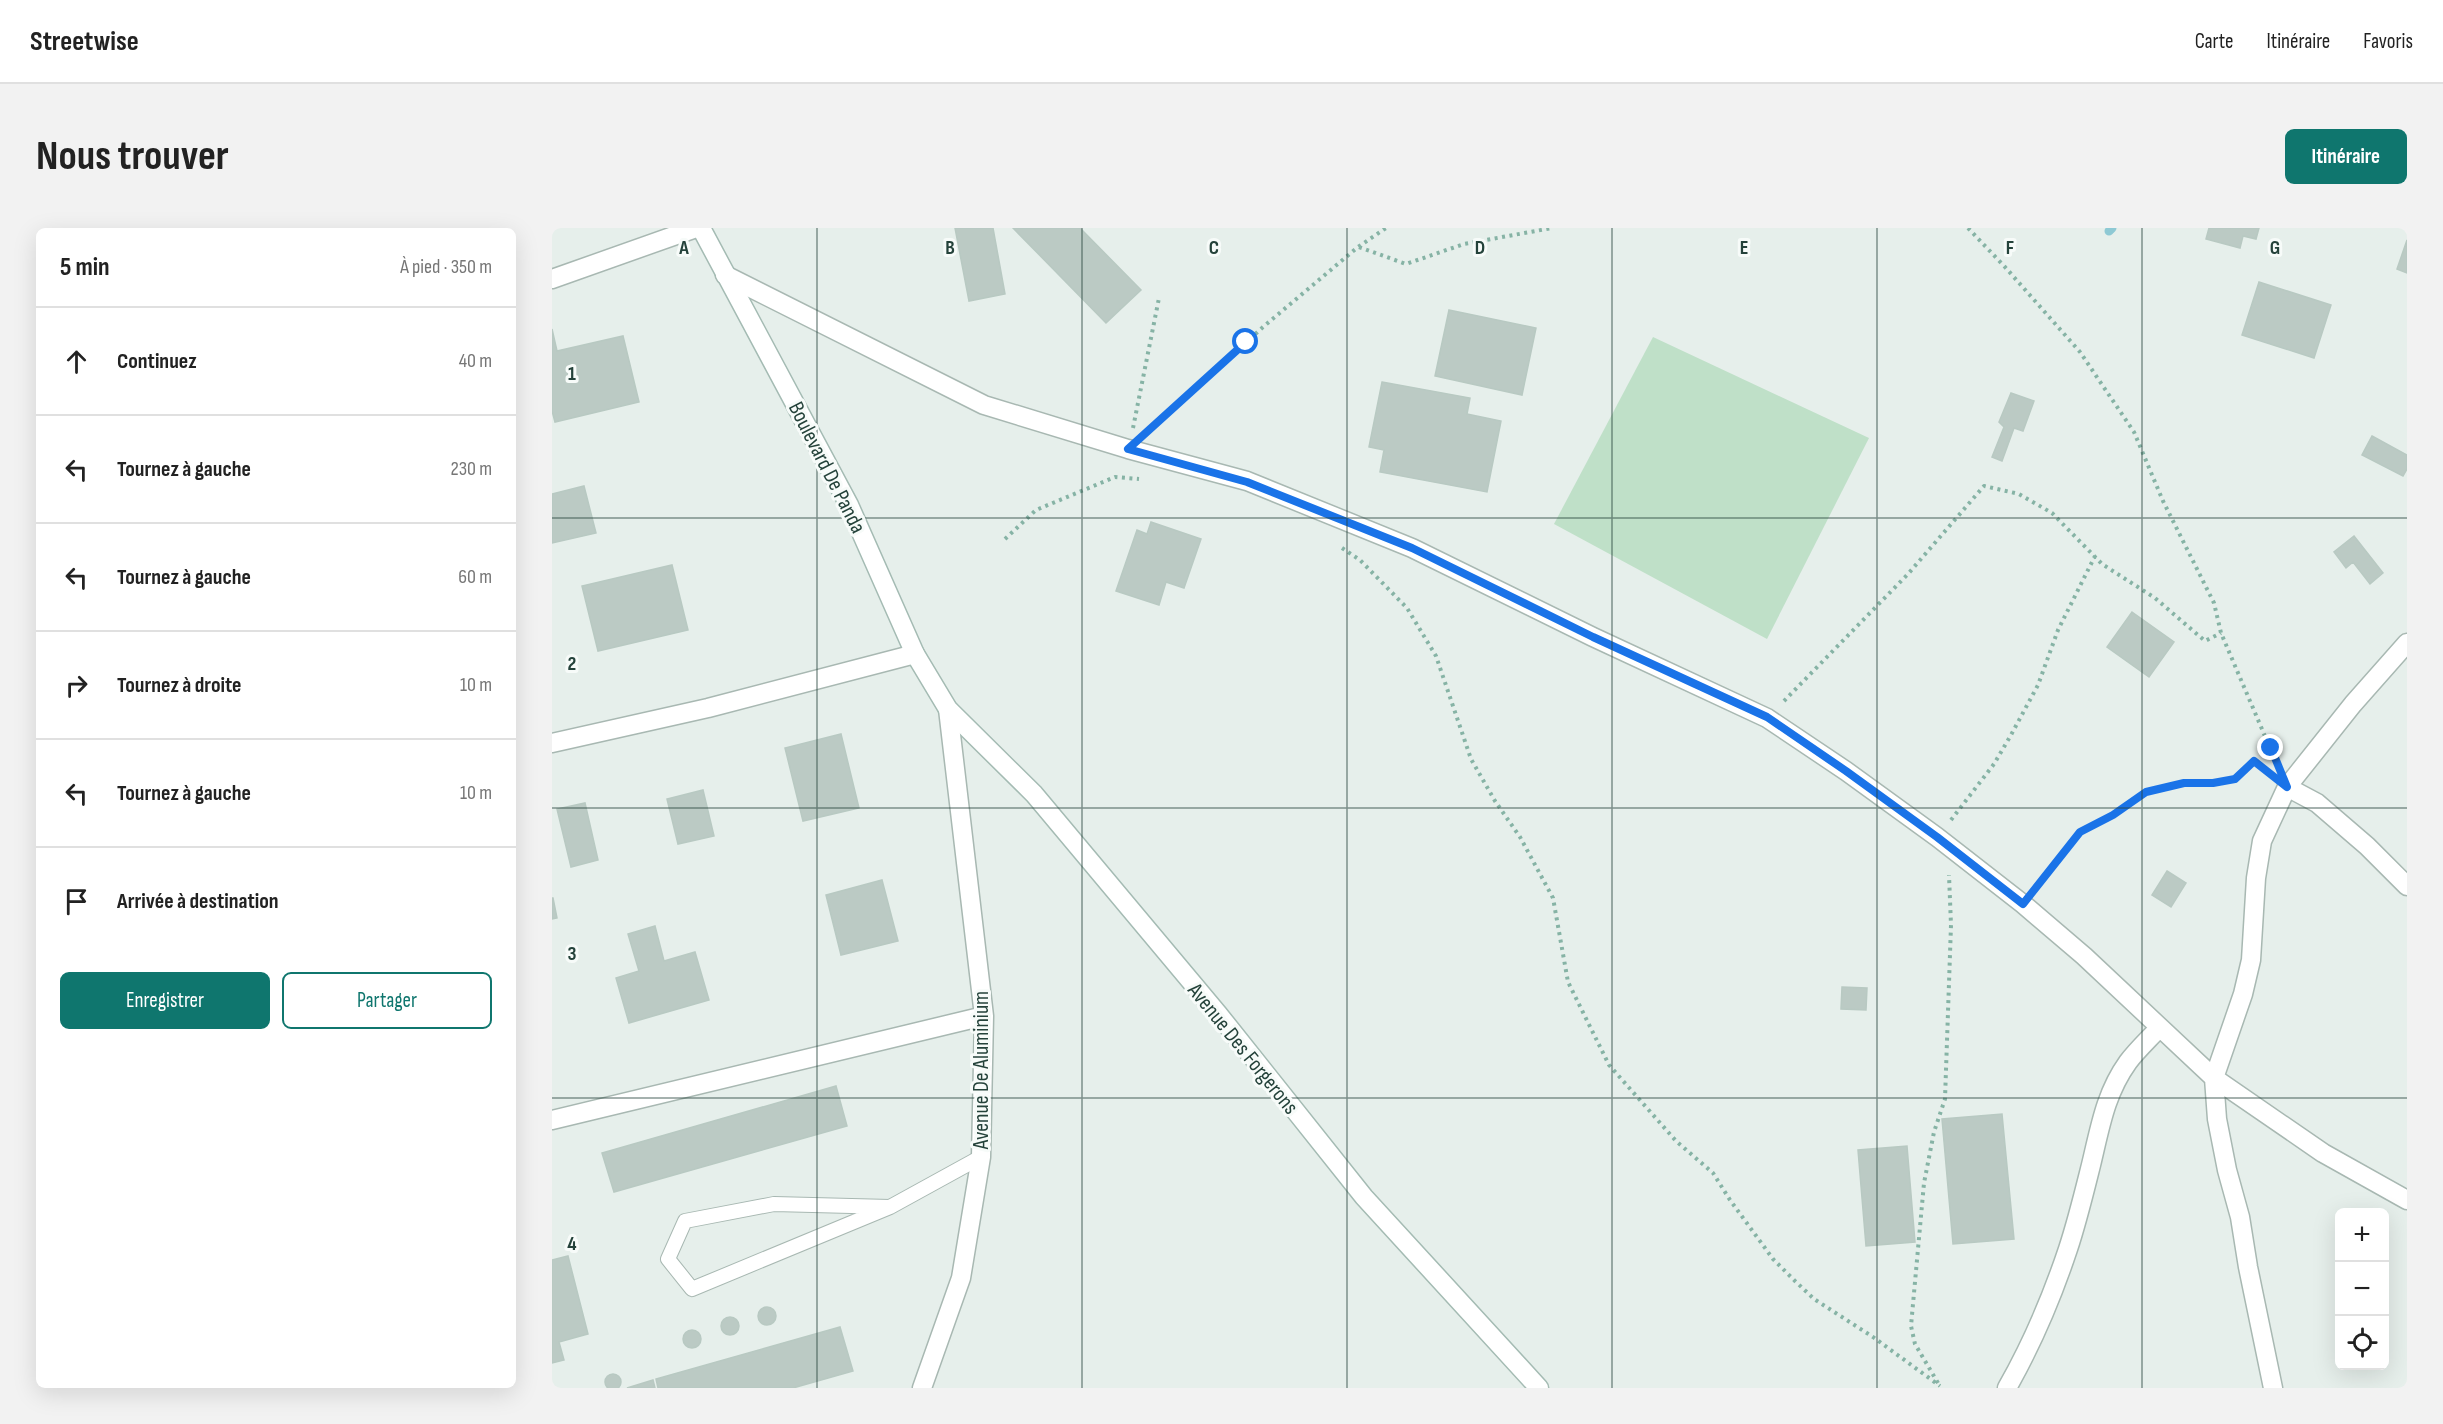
<!DOCTYPE html>
<html lang="fr">
<meta charset="utf-8">
<style>
body{margin:0;font-family:"Sofia Sans Condensed",sans-serif;background:#f2f2f2;color:#222}
.controls{position:absolute;right:18px;bottom:18px;display:grid;overflow:hidden;border-radius:9px;box-shadow:0 6px 24px #0002}
.controls button{width:54px;height:54px;display:grid;place-items:center;padding:0;border:0;border-bottom:2px solid #e0e0e0;background:#fff;color:#222;font:30px sans-serif}
.stop{position:absolute;width:18px;height:18px;margin:-14px;border:4px solid #1a73e8;border-radius:50%;background:#fff}
.stop.end{background:#1a73e8;border-color:#fff;box-shadow:0 2px 6px #0008}
.list{margin:0;padding:0;list-style:none}
h2{display:flex;justify-content:space-between;align-items:center;height:78px;margin:0;padding:0 24px;font-size:26px}
h2 small{font-size:20px;font-weight:400;color:#767676}
.list li{display:grid;grid-template-columns:39px 1fr auto;gap:18px;align-items:center;box-sizing:border-box;height:108px;padding:0 24px;border-top:2px solid #e0e0e0}
.list b{display:block;font-size:22px;white-space:nowrap}
.list em{font-size:20px;font-style:normal;color:#767676}
.actions{display:flex;gap:12px;padding:18px 24px}
.actions a{flex:1;padding:14px 0;border:2px solid #0f766e;border-radius:9px;text-align:center;font-size:21px;color:#0f766e}
.actions .main{background:#0f766e;color:#fff}
.icon{flex:none;width:33px;height:33px;fill:none;stroke:currentColor;stroke-width:2;stroke-linecap:round;stroke-linejoin:round}
.map{position:relative;flex:none;width:1855px;height:1160px;overflow:hidden;border-radius:9px}
header{display:flex;align-items:center;gap:36px;box-sizing:border-box;height:84px;padding:0 30px;background:#fff;border-bottom:2px solid #e0e0e0}
header strong{font-size:28px}
nav{display:flex;gap:33px;margin-inline-start:auto;font-size:21px}
.intro{display:flex;align-items:center;justify-content:space-between;box-sizing:border-box;height:144px;padding:0 36px}
h1{margin:0;font-size:42px}
.button{padding:15px 27px;border-radius:9px;background:#0f766e;color:#fff;font-size:21px;font-weight:700}
main{display:flex;gap:36px;padding:0 36px}
aside{flex:1;background:#fff;border-radius:9px;box-shadow:0 6px 24px #0002}
.map>svg:first-child{display:block}
.green{fill:#bfe0c8}
.lines{fill:none;stroke-linecap:round;stroke-linejoin:round}
.stream{stroke:#8ec9d4;stroke-width:9}
.building{fill:#bbcac4;stroke:#b8c9c2;stroke-width:1.5}
.lane-casing{stroke:#a8b8b2;stroke-width:16}
.street-casing{stroke:#a8b8b2;stroke-width:21}
.secondary-casing{stroke:#a4bbb3;stroke-width:21}
.path{stroke:#86b3a5;stroke-width:4;stroke-dasharray:3 4.5;stroke-linecap:butt}
.lane{stroke:#fff;stroke-width:14}
.street{stroke:#fff;stroke-width:18}
.secondary{stroke:#fff;stroke-width:18}
.route{stroke:#1a73e8;stroke-width:8}
.grid{fill:none;stroke:#24423a;stroke-width:1.5;stroke-opacity:0.55}
.labels{text-anchor:middle;stroke-width:6;stroke-linejoin:round;paint-order:stroke}
.street-label{font-size:22px;fill:#24423a;stroke:#f7fbf9}
.grid-label{font-size:20px;text-anchor:middle;font-weight:bold;fill:#24423a;stroke:#f7fbf9;stroke-width:6;stroke-linejoin:round;paint-order:stroke}
</style>
<header>
<strong>Streetwise</strong>
<nav><a>Carte</a><a>Itinéraire</a><a>Favoris</a></nav>
</header>
<div class="intro"><h1>Nous trouver</h1><a class="button">Itinéraire</a></div>
<main>
<aside>
<h2>5 min<small>À pied · 350 m</small></h2>
<ul class="list">
<li><svg class="icon" aria-label="ahead" viewBox="0 0 24 24"><path d="M12 20V5M6 11l6-6 6 6"/></svg><div><b>Continuez</b></div><em>40 m</em></li>
<li><svg class="icon" aria-label="left" viewBox="0 0 24 24"><path d="M17 20v-9H6M10 6l-5 5 5 5"/></svg><div><b>Tournez à gauche</b></div><em>230 m</em></li>
<li><svg class="icon" aria-label="left" viewBox="0 0 24 24"><path d="M17 20v-9H6M10 6l-5 5 5 5"/></svg><div><b>Tournez à gauche</b></div><em>60 m</em></li>
<li><svg class="icon" aria-label="right" viewBox="0 0 24 24"><path d="M7 20v-9h11M14 6l5 5-5 5"/></svg><div><b>Tournez à droite</b></div><em>10 m</em></li>
<li><svg class="icon" aria-label="left" viewBox="0 0 24 24"><path d="M17 20v-9H6M10 6l-5 5 5 5"/></svg><div><b>Tournez à gauche</b></div><em>10 m</em></li>
<li><svg class="icon" aria-label="arrive" viewBox="0 0 24 24"><path d="M6 21V4h12l-3 4 3 4H6"/></svg><div><b>Arrivée à destination</b></div></li>
</ul>
<div class="actions"><a class="main">Enregistrer</a><a>Partager</a></div>
</aside>
<div class="map">
<svg width="1855" height="1160" viewBox="0 0 1855 1160">
<rect width="100%" height="100%" fill="#e6efeb"/>
<path class="green" d="M1101,109L1317,210L1215,411L1002,296Z"/>
<g class="lines">
<path class="stream" d="M1557,3L1560,0"/>
</g>
<path class="building" d="M403,0H441L453,66L417,73Z
M461,0H528L589,62L554,95Z
M1657,0H1707L1704,11L1691,8L1688,20L1654,11Z
M1855,12V45L1845,41Z
M1707,54L1779,77L1762,130L1690,107Z
M897,82L984,100L970,167L883,148Z
M0,101L5,123L71,108L87,174L3,194L0,183Z
M830,154L918,170L915,186L949,193L935,264L828,244L832,222L817,219Z
M1459,165L1482,173L1471,203L1462,200L1450,233L1440,229L1452,199L1447,194Z
M1820,208L1855,227V241L1851,248L1810,227Z
M32,258L44,305L0,315V266Z
M599,294L649,311L632,360L614,354L607,377L564,363L585,302L595,306Z
M1802,308L1831,345L1818,356L1801,334L1794,340L1782,324Z
M120,337L136,402L46,423L30,358Z
M1580,384L1622,414L1597,449L1555,419Z
M289,506L307,580L251,593L233,520Z
M151,562L162,608L126,616L115,571Z
M33,575L46,632L19,639L5,581Z
M1615,643L1634,655L1619,679L1600,667Z
M330,652L346,713L289,727L274,667Z
M1,670L5,690L0,691V670Z
M103,698L112,733L143,724L157,772L77,795L64,750L87,743L76,706Z
M1290,759L1315,760L1314,782L1289,781Z
M284,858L295,898L62,964L50,925Z
M1450,886L1462,1011L1401,1016L1390,891Z
M1355,918L1363,1014L1314,1018L1306,922Z
M16,1028L36,1106L7,1114L12,1132L0,1135V1032Z
M206 1088a9 9 0 1 1 18 0a9 9 0 1 1-18 0Z
M169 1098a9 9 0 1 1 18 0a9 9 0 1 1-18 0Z
M288,1099L301,1143L241,1160H106L104,1151Z
M131 1111a9 9 0 1 1 18 0a9 9 0 1 1-18 0Z
M53 1154a8 8 0 1 1 16 0a8 8 0 1 1-16 0Z
M101,1152L103,1160H75Z"/>
<g class="lines">
<defs>
<path id="lane" d="M338,979L222,976L133,993L116,1031L140,1061L338,979L429,929"/>
<path id="street" d="M173,47L432,177L576,221L695,253L860,320L1041,409L1215,490L1294,543L1385,609L1471,676L1532,728L1662,850L1771,925L1855,972
M0,51L144,0
M0,515L156,480L363,426
M1735,559L1765,575L1815,618L1855,658
M0,892L432,788
M370,1160L409,1050L429,929L432,788L396,481
M1455,1160C1480,1116 1500,1069 1516,1021C1525,994 1532,965 1539,937C1548,900 1553,866 1576,834C1585,822 1597,811 1607,800
M1721,1160L1696,1039L1688,989L1675,942L1665,891L1662,850L1691,766L1699,732L1704,650L1710,613L1735,559L1801,476L1855,415"/>
<path id="secondary" d="M149,0L297,277L363,426L396,481L482,566L667,787L812,969L987,1160"/>
</defs>
<use href="#lane" class="lane-casing"/>
<use href="#street" class="street-casing"/>
<use href="#secondary" class="secondary-casing"/>
<path class="path" d="M1416,0L1453,39L1528,124L1582,204L1611,273L1662,375L1669,405L1724,534
M807,19L854,36L912,16L1000,0
M581,200L607,70
M598,202L711,99L806,19L834,0
M453,311L484,282L563,249L587,251
M790,320L808,332L855,380L884,428L919,531L943,573L968,609L1001,670L1016,754L1057,837L1124,913L1161,945L1178,972L1221,1031L1243,1053L1262,1071L1321,1109L1388,1158
M1232,473L1356,346L1432,258L1467,266L1500,285L1550,336L1603,370L1653,413L1669,405
M1399,592L1442,536L1459,507L1486,457L1506,402L1543,328
M1485,659L1528,604L1561,587L1594,564L1632,555H1661L1684,551L1702,533L1716,544
M1386,1155L1363,1116L1359,1098L1372,955L1382,904L1393,871L1399,697L1397,647"/>
<use href="#lane" class="lane"/>
<use href="#street" class="street"/>
<use href="#secondary" class="secondary"/>
</g>
<g class="lines">
<path class="route" d="M694,114L576,221L695,254L860,320L1041,409L1215,489L1294,543L1385,609L1471,676L1528,604L1561,587L1594,564L1632,555H1661L1683,551L1702,533L1735,559L1719,520"/>
</g>
<path class="grid" d="M265,0V1160M530,0V1160M795,0V1160M1060,0V1160M1325,0V1160M1590,0V1160M0,290H1855M0,580H1855M0,870H1855"/>
<g class="labels">
<g class="street-label">
<text transform="translate(276 239) rotate(63)" y="8">Boulevard De Panda</text>
<text transform="translate(692 820) rotate(51)" y="8">Avenue Des Forgerons</text>
<text transform="translate(428 842) rotate(-90)" y="8">Avenue De Aluminium</text>
</g>
</g>
<g class="grid-label">
<text x="132" y="26">A</text>
<text x="398" y="26">B</text>
<text x="662" y="26">C</text>
<text x="928" y="26">D</text>
<text x="1192" y="26">E</text>
<text x="1458" y="26">F</text>
<text x="1723" y="26">G</text>
<text x="20" y="152">1</text>
<text x="20" y="442">2</text>
<text x="20" y="732">3</text>
<text x="20" y="1022">4</text>
</g>
</svg>
<div class="controls">
<button>+</button>
<button>−</button>
<button><svg class="icon" aria-label="locate" viewBox="0 0 24 24"><circle cx="12" cy="12" r="6"/><path d="M12 2v4M12 18v4M2 12h4M18 12h4"/></svg></button>
</div>
<div class="stop" style="left:694px;top:114px"></div>
<div class="stop end" style="left:1719px;top:520px"></div>
</div>
</main>
